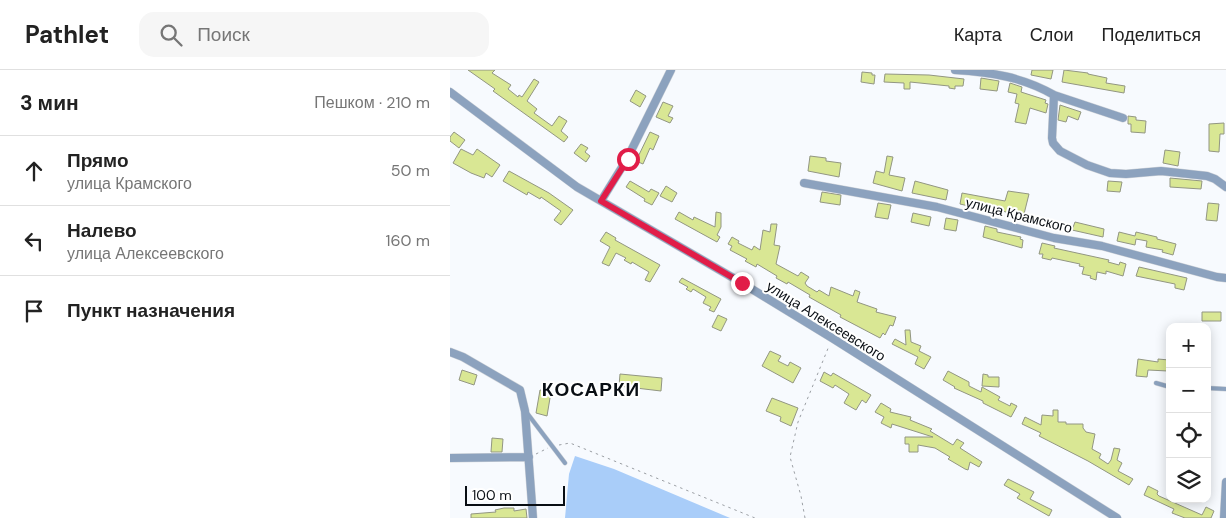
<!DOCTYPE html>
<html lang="ru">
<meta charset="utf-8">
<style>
body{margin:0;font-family:"DM Sans",sans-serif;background:#f6f6f6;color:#222}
.controls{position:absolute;right:15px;bottom:15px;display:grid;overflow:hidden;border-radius:10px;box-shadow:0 2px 12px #0003}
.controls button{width:45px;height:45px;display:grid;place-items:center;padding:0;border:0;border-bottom:1px solid #e0e0e0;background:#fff;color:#222;font:25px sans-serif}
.scale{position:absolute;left:15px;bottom:12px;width:100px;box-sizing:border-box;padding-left:5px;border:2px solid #090e14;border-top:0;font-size:14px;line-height:18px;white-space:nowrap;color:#090e14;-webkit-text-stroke:4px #fff;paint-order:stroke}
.stop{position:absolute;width:15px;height:15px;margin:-11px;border:4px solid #e11d48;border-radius:50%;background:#fff}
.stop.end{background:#e11d48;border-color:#fff;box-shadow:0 1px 5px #0008}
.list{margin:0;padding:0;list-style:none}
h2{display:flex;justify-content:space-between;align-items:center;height:65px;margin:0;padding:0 20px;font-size:21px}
h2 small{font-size:16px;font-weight:400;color:#767676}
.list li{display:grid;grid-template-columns:32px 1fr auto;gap:15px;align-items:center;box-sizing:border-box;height:70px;padding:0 20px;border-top:1px solid #e0e0e0}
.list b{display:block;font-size:19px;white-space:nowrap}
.list p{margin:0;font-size:16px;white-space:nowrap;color:#767676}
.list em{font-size:16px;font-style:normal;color:#767676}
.icon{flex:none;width:28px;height:28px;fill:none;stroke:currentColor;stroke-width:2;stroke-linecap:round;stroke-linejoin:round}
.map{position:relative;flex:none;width:776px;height:448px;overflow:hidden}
header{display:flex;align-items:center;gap:30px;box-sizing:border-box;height:70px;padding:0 25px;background:#fff;border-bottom:1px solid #e0e0e0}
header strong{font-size:24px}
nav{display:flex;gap:28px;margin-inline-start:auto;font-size:18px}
.search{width:350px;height:45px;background:#f6f6f6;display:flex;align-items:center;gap:12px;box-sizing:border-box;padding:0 18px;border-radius:15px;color:#767676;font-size:19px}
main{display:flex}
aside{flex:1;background:#fff}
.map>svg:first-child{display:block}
.green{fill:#a9cdf9}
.building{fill:#d9e794;stroke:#929682}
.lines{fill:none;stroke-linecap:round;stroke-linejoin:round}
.service-casing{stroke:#d1d4d9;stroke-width:5}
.minor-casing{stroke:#d1d4d9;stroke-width:9}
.path{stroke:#9b9fa4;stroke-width:1;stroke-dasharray:2.5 4;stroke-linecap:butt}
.service{stroke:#8ca2be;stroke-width:4}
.minor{stroke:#8ca2be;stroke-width:8}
.route{stroke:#e11d48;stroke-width:6}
.labels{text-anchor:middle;stroke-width:4;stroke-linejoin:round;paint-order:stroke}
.street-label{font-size:14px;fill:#090e14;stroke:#fff}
.district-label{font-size:19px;font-weight:bold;letter-spacing:1px;fill:#090e14;stroke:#fff}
</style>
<header>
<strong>Pathlet</strong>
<div class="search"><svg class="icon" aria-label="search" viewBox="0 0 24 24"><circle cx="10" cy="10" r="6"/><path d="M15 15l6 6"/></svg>Поиск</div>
<nav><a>Карта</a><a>Слои</a><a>Поделиться</a></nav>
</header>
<main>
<aside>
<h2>3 мин<small>Пешком · 210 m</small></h2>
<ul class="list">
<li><svg class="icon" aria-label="ahead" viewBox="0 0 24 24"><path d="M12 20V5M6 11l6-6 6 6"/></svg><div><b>Прямо</b><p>улица Крамского</p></div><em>50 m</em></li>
<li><svg class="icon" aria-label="left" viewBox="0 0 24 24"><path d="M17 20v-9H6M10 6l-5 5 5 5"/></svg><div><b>Налево</b><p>улица Алексеевского</p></div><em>160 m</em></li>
<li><svg class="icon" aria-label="arrive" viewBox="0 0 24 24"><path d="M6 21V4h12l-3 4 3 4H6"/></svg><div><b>Пункт назначения</b></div></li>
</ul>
</aside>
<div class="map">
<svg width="776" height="448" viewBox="0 0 776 448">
<rect width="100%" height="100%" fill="#f7fafe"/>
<path class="green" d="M125,386L164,399L280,448H115L119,404Z"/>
<path class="building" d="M18,0H45L42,3L61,15L58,19L68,27L69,25L72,27L84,9L89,12L77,31L87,39L84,43L102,56L109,46L117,51L111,61L118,67L114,72L43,21L45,19Z
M582,0H603L601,9L581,5Z
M614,0L638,3V4L657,8L656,13L675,16L674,23L612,12Z
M412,2L422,3V5H425L424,14L411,12Z
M435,4L479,5L514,9L513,16H505V19L499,18V16L460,12V19H454V13L434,12Z
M531,8L549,11L547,21L530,19Z
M560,13L572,17L571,22L596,30L595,33L598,34L596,43L580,38L576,54L565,52L569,34L565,33L567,24L558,22Z
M186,20L196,26L190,37L180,31Z
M213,32L223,36L218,46L223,48L220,53L206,47Z
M610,35L631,42L628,50L618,46L616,52L608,50Z
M678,46L686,47V50L696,51L695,63L681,62V54H678Z
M774,53V64H770L769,82L759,81V54Z
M4,62L15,70L9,78L0,71V67Z
M200,62L209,66L203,80L200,78L193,94L186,91Z
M131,74L138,78L135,82L140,86L136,92L124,83Z
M11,79L23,85L27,79L50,95L42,107L36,103L34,108L21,103L3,93Z
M715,80L730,82L728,96L713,93Z
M360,86L376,88V91L391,93L389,107L358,101Z
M437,86L443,87L439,105L455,108L452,121L423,113L426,101L434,103Z
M59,101L99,123L123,140L111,155L104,150L111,141L91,127L90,129L78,122L77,125L53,111Z
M720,108L752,111L751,119L720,117Z
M180,111L199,122L201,119L209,123L202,135L194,131L195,129L176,117Z
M465,111L498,120L496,130L462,123Z
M658,111L672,112L670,122L657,121Z
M216,116L227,123L222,132L210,126Z
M558,121L579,124L573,148L550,140L549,143L510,134L512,123L555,131Z
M372,122L391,125L390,135L370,132Z
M428,133L441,135L438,149L425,147Z
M758,133L769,134L767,151L756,150Z
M229,142L243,150L244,147L265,157L266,142L271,143V157L267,165L270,167L267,172L225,149Z
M463,143L481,147L479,156L461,152Z
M496,148L508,150L506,161L494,159Z
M625,152L654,159L653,167L622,160Z
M321,154H327L324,175L330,176L326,194L348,206L351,202L359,207L355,213L357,216L367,222L369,220L379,226L381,217L403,226L405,220L410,222L407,232L427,239L426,242L446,247L443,256L440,255L435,265L433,263L430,268L390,247L391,245L359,227L360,225L338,212L337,214L326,208L327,206L307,194L306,197L295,191L297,189L280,180L282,176L278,174L282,167L289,171L288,173L302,180L304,176L310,180L313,160L320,162Z
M535,156L547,159V162L571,167L570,169L573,170L572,178L533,167Z
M156,162L166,168L165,170L210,195L200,212L195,210L199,202L182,192L181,194L174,190L176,188L166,183L159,196L152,193L160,177L150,171Z
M669,162L685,166L686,162L707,167V169L726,174L723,185L712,182L713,180L696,177L697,171L686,169L685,175L667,171Z
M592,173L605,176L604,178L659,190L658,192L669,195L670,192L676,194L673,206L656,201V204L647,202L646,210L640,208L641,206L632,204L634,197L629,196L630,194L602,188L601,190L592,188L593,184H589Z
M689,197L737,208L734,220L725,218V214L686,206Z
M232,208L271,229L264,242L259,240L261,237L253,233L256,227L243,219L241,222L236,219L238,217L229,212Z
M752,242H771V251H752Z
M268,245L277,249L271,261L262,257Z
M455,260H460L461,272L471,276L469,281L481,287L474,299L465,294L468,287L442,274L445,269L456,275Z
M320,281L331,286L328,291L338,296L340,292L351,298L343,313L312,296Z
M688,289L708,292V289L719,290L718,301L698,300L697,307L686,306Z
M12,300L27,305L24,315L9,310Z
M498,301L519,312V316L531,322L532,317L550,327L548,330L560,336L561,333L567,336L561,347L533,333V331L504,318L505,317L493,310Z
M374,302L381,306L383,303L421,325L416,333L412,330L406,340L394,333L399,324L385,315L383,318L370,311Z
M170,304L212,308L211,321L169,316Z
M533,304L538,305V307H549V317L532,316Z
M90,320L101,322L97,346L86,343Z
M322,328L348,338L341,356L330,351L331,347L316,341Z
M431,333L441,339L440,342L461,347L460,350L482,359L480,361L503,375L507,369L514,373L510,378L532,392L529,397L520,392L518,400L515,399L498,389L500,387L485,378L468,375V382H459V374H455V367H483L442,354L441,358L431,353L434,347L425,342Z
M603,340H608V352H616V354H633V358L636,362L645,364L642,379L651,384L649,388L658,394L661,390L664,378L670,379L667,390L672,393L668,401L683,409L679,415L638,391L589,366L591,363L572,354L575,347L591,355L592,345L603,346Z
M42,368L53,369L52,382H41Z
M558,409L584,422L580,429L602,440L599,446L567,428L570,424L554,415Z
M698,416L708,421L707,424L709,426L752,445L756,437L764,441L761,448H735L722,443L724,439L694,425Z
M54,438H64V441L76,439L77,448H21V444L46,442L45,440Z"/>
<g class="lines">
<defs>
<path id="service" d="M706,313L720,317
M757,318L776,319
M77,343L115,393"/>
<path id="minor" d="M505,0C540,2 573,7 604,25L602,68L603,73L610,81L637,95L660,103L676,104L711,101L757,106L765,109L776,117
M0,22L127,117L292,213L382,268L667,448
M604,25L673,48
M354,113L487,137L604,168L652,176L767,207L776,208
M151,131L177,89L221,0
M0,282L13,287L70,320L75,341L83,448
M0,388L79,387
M774,448L776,412"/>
</defs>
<use href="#service" class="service-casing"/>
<use href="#minor" class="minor-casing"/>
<path class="path" d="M109,375L120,373L305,448
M86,384L98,378
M355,448L351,426L340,387L348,352L379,276"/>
<use href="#service" class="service"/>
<use href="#minor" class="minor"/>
</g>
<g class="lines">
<path class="route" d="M178,89L151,131L292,213"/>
</g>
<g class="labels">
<g class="street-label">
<text transform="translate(569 145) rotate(14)" y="5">улица Крамского</text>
<text transform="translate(376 251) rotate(32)" y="5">улица Алексеевского</text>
</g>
<g class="district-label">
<text x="141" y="326">КОСАРКИ</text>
</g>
</g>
</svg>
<div class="controls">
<button>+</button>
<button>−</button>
<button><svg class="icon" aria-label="locate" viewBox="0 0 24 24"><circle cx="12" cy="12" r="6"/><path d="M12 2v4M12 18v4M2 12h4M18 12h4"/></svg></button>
<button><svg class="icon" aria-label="layers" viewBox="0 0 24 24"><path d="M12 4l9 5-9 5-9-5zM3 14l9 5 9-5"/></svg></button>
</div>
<div class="scale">100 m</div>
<div class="stop" style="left:178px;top:89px"></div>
<div class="stop end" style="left:292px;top:213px"></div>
</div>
</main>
